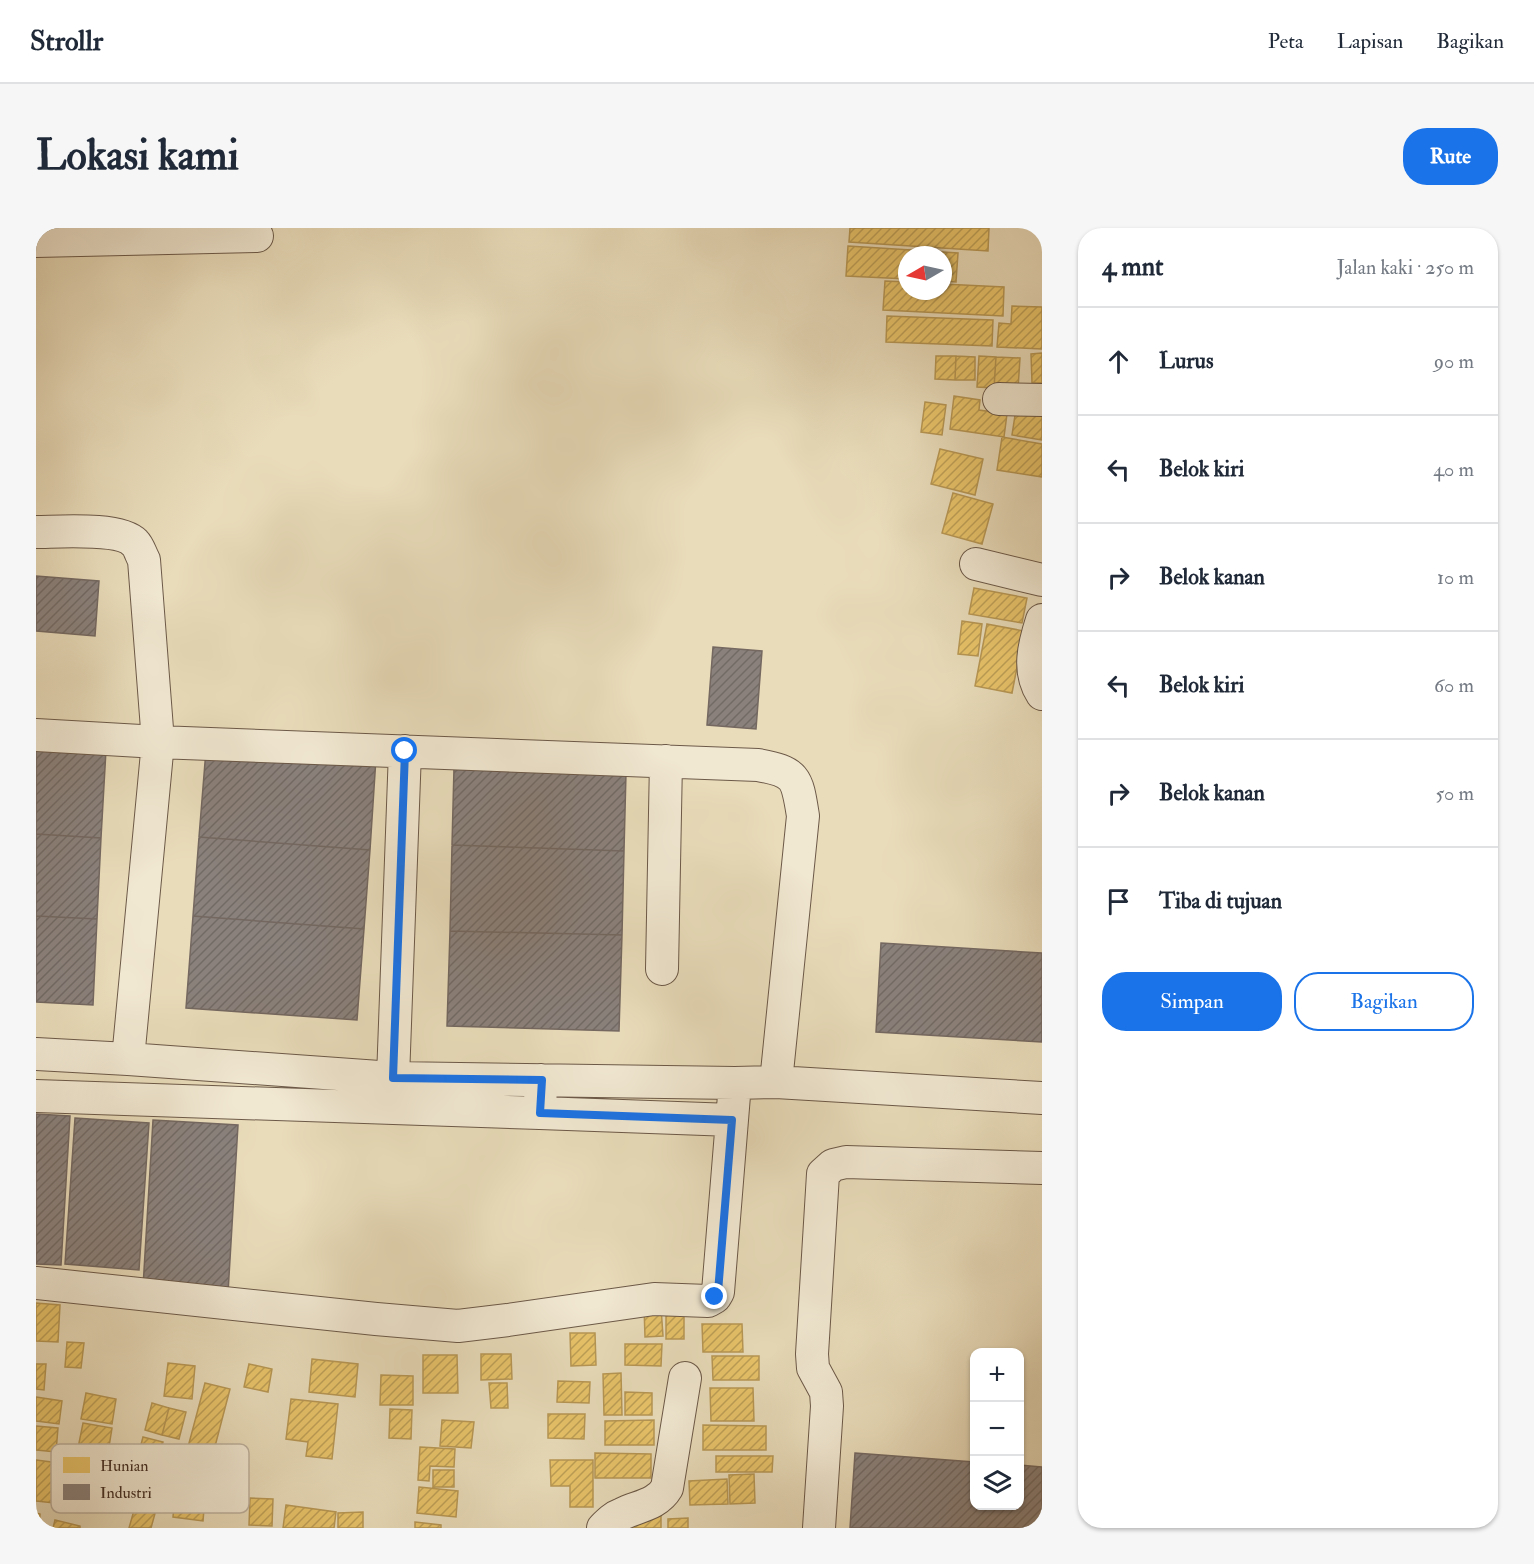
<!DOCTYPE html>
<html lang="id">
<meta charset="utf-8">
<style>
body{margin:0;font-family:"IM FELL Double Pica",serif;background:#f6f6f7;color:#1f2937}
.controls{position:absolute;right:18px;bottom:18px;display:grid;overflow:hidden;border-radius:12px;box-shadow:0 2px 4px #0004}
.controls button{width:54px;height:54px;display:grid;place-items:center;padding:0;border:0;border-bottom:2px solid #e0e1e3;background:#fff;color:#1f2937;font:30px sans-serif}
.compass{position:absolute;left:862px;top:18px;width:54px;height:54px;border-radius:50%;background:#fff;box-shadow:0 2px 4px #0004;rotate:261deg}
.stop{position:absolute;width:18px;height:18px;margin:-14px;border:4px solid #1a73e8;border-radius:50%;background:#fff}
.stop.end{background:#1a73e8;border-color:#fff;box-shadow:0 2px 6px #0008}
.list{margin:0;padding:0;list-style:none}
h2{display:flex;justify-content:space-between;align-items:center;height:78px;margin:0;padding:0 24px;font-size:26px}
h2 small{font-size:20px;font-weight:400;color:#747a83}
.list li{display:grid;grid-template-columns:39px 1fr auto;gap:18px;align-items:center;box-sizing:border-box;height:108px;padding:0 24px;border-top:2px solid #e0e1e3}
.list b{display:block;font-size:22px;white-space:nowrap}
.list em{font-size:20px;font-style:normal;color:#747a83}
.actions{display:flex;gap:12px;padding:18px 24px}
.actions a{flex:1;padding:14px 0;border:2px solid #1a73e8;border-radius:24px;text-align:center;font-size:21px;color:#1a73e8}
.actions .main{background:#1a73e8;color:#fff}
.icon{flex:none;width:33px;height:33px;fill:none;stroke:currentColor;stroke-width:2;stroke-linecap:round;stroke-linejoin:round}
.map{position:relative;flex:none;width:1006px;height:1300px;overflow:hidden;border-radius:24px}
header{display:flex;align-items:center;gap:36px;box-sizing:border-box;height:84px;padding:0 30px;background:#fff;border-bottom:2px solid #e0e1e3}
header strong{font-size:28px}
nav{display:flex;gap:33px;margin-inline-start:auto;font-size:21px}
.intro{display:flex;align-items:center;justify-content:space-between;box-sizing:border-box;height:144px;padding:0 36px}
h1{margin:0;font-size:42px}
.button{padding:15px 27px;border-radius:24px;background:#1a73e8;color:#fff;font-size:21px;font-weight:700}
main{display:flex;gap:36px;padding:0 36px}
aside{flex:1;background:#fff;border-radius:24px;box-shadow:0 2px 4px #0004}
.map>svg:first-child{display:block}
.homes{fill:url(#homes-hatch);stroke:#b79754;stroke-width:1.5}
.industry{fill:url(#industry-hatch);stroke:#746861;stroke-width:1.5}
.lines{fill:none;stroke-linecap:round;stroke-linejoin:round}
.minor-casing{stroke:#6c5948;stroke-width:34}
.minor{stroke:#f1e8d2;stroke-width:32}
.route{stroke:#1a73e8;stroke-width:8}
.key{fill:#f1e8d2;stroke:#bcb09d;stroke-width:1.5}
.key-label{font-size:16px;fill:#422d22}
</style>
<header>
<strong>Strollr</strong>
<nav><a>Peta</a><a>Lapisan</a><a>Bagikan</a></nav>
</header>
<div class="intro"><h1>Lokasi kami</h1><a class="button">Rute</a></div>
<main>
<div class="map">
<svg width="1006" height="1300" viewBox="0 0 1006 1300">
<defs>
<pattern id="homes-hatch" width="6" height="6" patternUnits="userSpaceOnUse" patternTransform="scale(1.5)"><rect width="6" height="6" fill="#e9c46a"/><path d="M-1 1l2-2M0 6l6-6M5 7l2-2" fill="none" stroke="#bea057"/></pattern>
<pattern id="industry-hatch" width="6" height="6" patternUnits="userSpaceOnUse" patternTransform="scale(1.5)"><rect width="6" height="6" fill="#8a817c"/><path d="M-1 1l2-2M0 6l6-6M5 7l2-2" fill="none" stroke="#726a65"/></pattern>
</defs>
<rect width="100%" height="100%" fill="#e9dcba"/>
<filter id="stains"><feTurbulence type="fractalNoise" baseFrequency=".00333" numOctaves="4"/><feColorMatrix values="0 0 0 0 .2 0 0 0 0 .09 0 0 0 0 .02 0 0 0 .5 -.17"/></filter>
<radialGradient id="worn" r=".72"><stop offset=".6" stop-color="#630" stop-opacity="0"/><stop offset="1" stop-color="#630" stop-opacity=".3"/></radialGradient>
<path class="homes" d="M814,0H953L952,23L813,14Z
M812,18L922,25L920,54L907,53V27H871V51L810,48Z
M849,53L871,54V63H907V56L968,59L967,88L847,82Z
M976,78L1006,79V121L961,119L963,95L975,96Z
M851,88L957,92L956,118L850,114Z
M1006,125V155H996L995,126Z
M900,128H920L919,152L899,151Z
M920,128L939,129V152H919Z
M943,128L960,129L958,160L941,159Z
M960,129L984,130L982,161L958,160Z
M918,168L944,172L943,182L971,186L968,209L914,201Z
M889,174L910,177L906,207L885,204Z
M980,181L1006,185V212L976,207Z
M966,209L1006,216V249L961,242Z
M904,221L947,231L939,267L895,256Z
M917,265L957,276L946,316L906,305Z
M938,360L991,370L986,395L933,386Z
M926,393L946,396L942,428L922,426Z
M951,396L988,403L976,465L939,458Z
M0,1075L24,1077L22,1114L0,1113Z
M608,1079H625L627,1108L609,1109Z
M630,1082L648,1083V1111H630Z
M666,1096H706L707,1124H667Z
M534,1105H559L560,1137L535,1138Z
M31,1114L48,1115L45,1140L29,1139Z
M589,1116H626L625,1138L589,1137Z
M445,1126H475L476,1151L445,1152Z
M387,1127H421L422,1165H387Z
M676,1128H723V1152H677Z
M276,1131L322,1136L319,1169L273,1164Z
M132,1135L159,1138L156,1171L128,1168Z
M0,1136H10L8,1162L0,1161Z
M213,1136L236,1141L232,1164L208,1159Z
M585,1145L586,1187H568L567,1146Z
M345,1147L377,1148V1177H344Z
M522,1153L554,1154L553,1175L521,1174Z
M169,1155L194,1161L177,1226L152,1219Z
M453,1155H471L472,1180H455Z
M674,1160H717L718,1193H675Z
M589,1164L616,1165V1187H589Z
M50,1165L80,1171L76,1196L45,1191Z
M0,1169L26,1173L23,1196L0,1193Z
M255,1171L302,1176L296,1231L270,1228L272,1214L250,1211Z
M116,1175L133,1180L126,1207L109,1202Z
M133,1180L150,1184L143,1211L126,1207Z
M354,1181L376,1182L375,1211L353,1210Z
M512,1186H549L548,1211L512,1210Z
M406,1192L438,1194L435,1220L404,1218Z
M618,1192V1217H569V1193Z
M47,1195L76,1200L72,1225L42,1220Z
M667,1197L730,1198V1222H667Z
M0,1198L22,1200L20,1224L0,1222Z
M107,1209L127,1214L117,1252L97,1247Z
M384,1219L419,1221L418,1239L394,1238L393,1253L382,1252Z
M559,1225L615,1226V1250H559Z
M680,1228H737L736,1244H680Z
M0,1232L23,1235L18,1275L0,1273Z
M514,1232H557V1279H534V1258H515Z
M397,1242H418V1259H397Z
M718,1246L719,1275L694,1276L693,1247Z
M691,1251L692,1276L654,1277L653,1253Z
M106,1254L126,1260L115,1300H93Z
M383,1259L422,1263L420,1289L381,1285Z
M214,1270L237,1271L236,1298L213,1297Z
M138,1277L168,1281L167,1293L137,1289Z
M250,1277L300,1284L298,1300H247Z
M327,1284V1300H302V1285Z
M0,1285L4,1286L3,1300H0Z
M625,1288V1300H595L594,1289Z
M652,1290V1300H632V1291Z
M19,1292L44,1298V1300H17Z
M379,1294L405,1297V1300H379Z"/>
<path class="industry" d="M0,348L63,353L59,408L0,403Z
M677,419L726,423L720,501L671,497Z
M0,519L70,522L65,610L0,606Z
M170,522L340,530L334,622L163,609Z
M418,540L590,545L588,623L416,617Z
M0,606L65,610L61,691L0,688Z
M163,609L334,622L328,701L157,688Z
M416,617L588,623L586,707L414,703Z
M0,688L61,691L57,777L0,774Z
M157,688L328,701L321,792L150,780Z
M414,703L586,707L583,803L411,798Z
M845,715L1006,725V814L840,804Z
M0,886L34,888L25,1037L0,1036Z
M39,890L113,895L103,1042L29,1036Z
M117,892L202,897L192,1065L107,1059Z
M819,1225L938,1234V1278H984V1237L1006,1239V1300H814Z"/>
<g class="lines">
<defs>
<path id="minor" d="M0,13L221,8
M963,171L1006,172
M0,304C22,304 84,299 99,315C103,319 105,327 108,332L122,514L92,831
M940,336L1006,352
M1006,392C998,417 991,443 1006,466
M0,507L122,514L722,537C761,544 761,550 767,588L740,854
M626,741L630,533
M0,826L92,831L357,850L699,855L740,854L1006,870
M357,850L369,523
M0,868L504,885L505,852
M504,885L696,892
M0,1055L340,1091L422,1098L472,1092L618,1071L672,1073L679,1069L682,1064L699,855
M567,1300C573,1294 578,1289 586,1286C602,1278 621,1277 631,1260L649,1150
M783,1300L791,1178L790,1164L777,1140L776,1126L787,946L797,937L810,934L1006,940"/>
</defs>
<use href="#minor" class="minor-casing"/>
<use href="#minor" class="minor"/>
</g>
<g class="lines">
<path class="route" d="M369,523L357,850L506,852L504,885L696,892L682,1064L679,1069"/>
</g>
<rect x="15" y="1216" width="198" height="69" rx="9" class="key"/>
<rect x="27" y="1229" width="27" height="16" fill="#e9c46a"/>
<rect x="27" y="1256" width="27" height="16" fill="#8a817c"/>
<g class="key-label">
<text x="64" y="1243">Hunian</text>
<text x="64" y="1270">Industri</text>
</g>
<rect width="100%" height="100%" filter="url(#stains)"/>
<rect width="100%" height="100%" fill="url(#worn)"/>
</svg>
<div class="controls">
<button>+</button>
<button>−</button>
<button><svg class="icon" aria-label="layers" viewBox="0 0 24 24"><path d="M12 4l9 5-9 5-9-5zM3 14l9 5 9-5"/></svg></button>
</div>
<svg class="compass" viewBox="-18 -18 36 36"><path d="M0-13l5 13h-10z" fill="#e53935"/><path d="M0 13l5-13h-10z" fill="#747a83"/></svg>
<div class="stop" style="left:369px;top:523px"></div>
<div class="stop end" style="left:679px;top:1069px"></div>
</div>
<aside>
<h2>4 mnt<small>Jalan kaki · 250 m</small></h2>
<ul class="list">
<li><svg class="icon" aria-label="ahead" viewBox="0 0 24 24"><path d="M12 20V5M6 11l6-6 6 6"/></svg><div><b>Lurus</b></div><em>90 m</em></li>
<li><svg class="icon" aria-label="left" viewBox="0 0 24 24"><path d="M17 20v-9H6M10 6l-5 5 5 5"/></svg><div><b>Belok kiri</b></div><em>40 m</em></li>
<li><svg class="icon" aria-label="right" viewBox="0 0 24 24"><path d="M7 20v-9h11M14 6l5 5-5 5"/></svg><div><b>Belok kanan</b></div><em>10 m</em></li>
<li><svg class="icon" aria-label="left" viewBox="0 0 24 24"><path d="M17 20v-9H6M10 6l-5 5 5 5"/></svg><div><b>Belok kiri</b></div><em>60 m</em></li>
<li><svg class="icon" aria-label="right" viewBox="0 0 24 24"><path d="M7 20v-9h11M14 6l5 5-5 5"/></svg><div><b>Belok kanan</b></div><em>50 m</em></li>
<li><svg class="icon" aria-label="arrive" viewBox="0 0 24 24"><path d="M6 21V4h12l-3 4 3 4H6"/></svg><div><b>Tiba di tujuan</b></div></li>
</ul>
<div class="actions"><a class="main">Simpan</a><a>Bagikan</a></div>
</aside>
</main>
